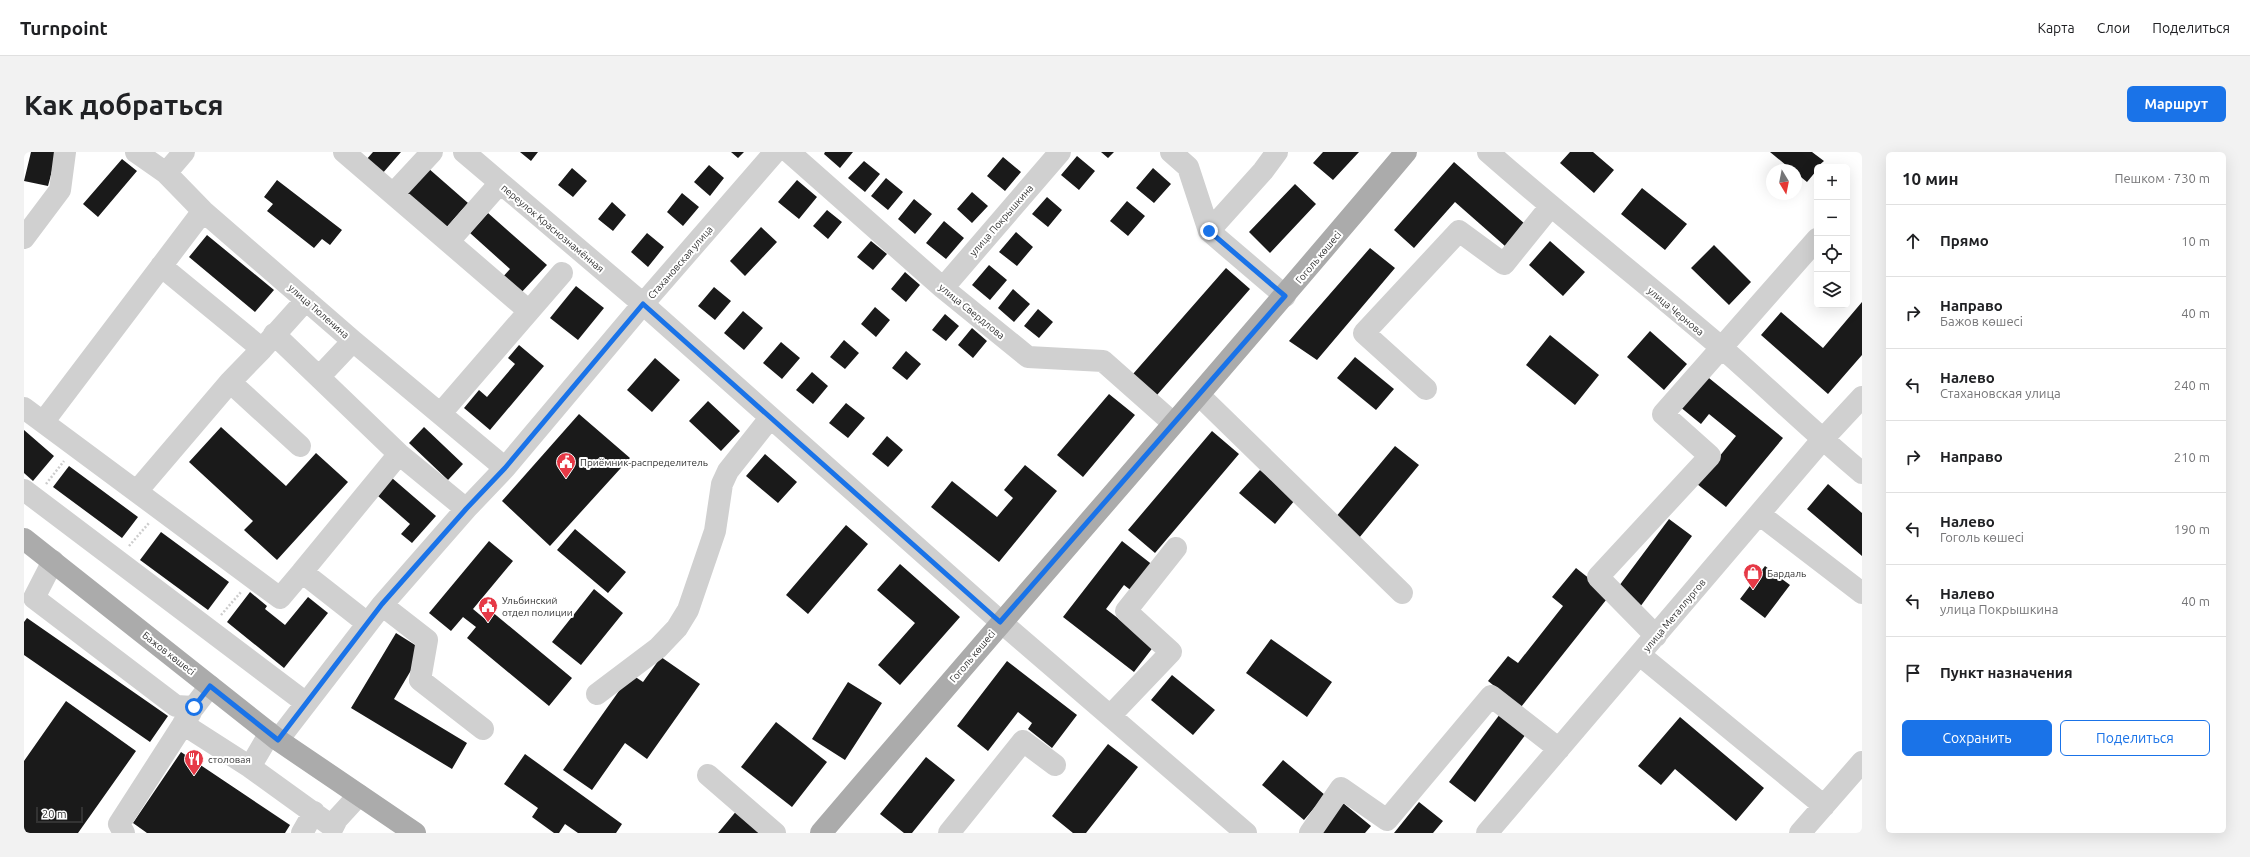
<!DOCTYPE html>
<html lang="ru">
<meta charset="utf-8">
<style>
body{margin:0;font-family:Ubuntu,sans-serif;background:#f2f2f2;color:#202124}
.controls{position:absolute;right:12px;top:12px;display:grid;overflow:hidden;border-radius:6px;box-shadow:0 4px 16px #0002}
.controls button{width:36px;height:36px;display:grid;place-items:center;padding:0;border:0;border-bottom:1px solid #e0e0e0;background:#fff;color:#202124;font:20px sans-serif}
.compass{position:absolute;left:1742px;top:12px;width:36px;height:36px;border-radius:50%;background:#fff;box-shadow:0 4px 16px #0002;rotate:170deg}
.scale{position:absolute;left:12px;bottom:10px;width:47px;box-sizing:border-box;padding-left:4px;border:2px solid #333;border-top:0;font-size:11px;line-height:14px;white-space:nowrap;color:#333;-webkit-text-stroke:3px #fff;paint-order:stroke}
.stop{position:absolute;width:12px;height:12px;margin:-9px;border:3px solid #1a73e8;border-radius:50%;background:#fff}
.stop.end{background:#1a73e8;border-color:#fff;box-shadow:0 1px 4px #0008}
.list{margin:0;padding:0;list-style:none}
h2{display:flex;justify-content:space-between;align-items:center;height:52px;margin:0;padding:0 16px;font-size:17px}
h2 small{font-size:13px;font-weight:400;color:#757577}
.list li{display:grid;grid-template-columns:26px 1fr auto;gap:12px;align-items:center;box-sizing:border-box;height:72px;padding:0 16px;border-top:1px solid #e0e0e0}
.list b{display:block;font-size:15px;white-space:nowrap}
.list p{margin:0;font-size:13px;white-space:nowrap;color:#757577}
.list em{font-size:13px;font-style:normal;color:#757577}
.actions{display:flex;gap:8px;padding:12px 16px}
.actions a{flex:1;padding:9px 0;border:1px solid #1a73e8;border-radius:6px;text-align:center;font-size:14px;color:#1a73e8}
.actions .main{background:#1a73e8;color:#fff}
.icon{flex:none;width:22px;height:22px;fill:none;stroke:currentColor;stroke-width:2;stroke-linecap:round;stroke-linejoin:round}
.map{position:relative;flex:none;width:1838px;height:681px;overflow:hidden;border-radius:6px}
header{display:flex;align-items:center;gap:24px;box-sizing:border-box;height:56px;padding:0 20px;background:#fff;border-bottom:1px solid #e0e0e0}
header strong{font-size:19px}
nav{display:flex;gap:22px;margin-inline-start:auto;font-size:14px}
.intro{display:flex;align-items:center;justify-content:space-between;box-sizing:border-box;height:96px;padding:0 24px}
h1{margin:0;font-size:28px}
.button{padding:10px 18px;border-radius:6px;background:#1a73e8;color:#fff;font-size:14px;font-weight:700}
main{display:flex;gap:24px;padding:0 24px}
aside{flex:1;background:#fff;border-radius:6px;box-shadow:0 4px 16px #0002}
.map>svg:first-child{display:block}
.building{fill:#1a1a1a}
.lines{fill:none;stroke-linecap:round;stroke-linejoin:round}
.path{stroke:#cdcdcd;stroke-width:2.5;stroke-dasharray:2 2;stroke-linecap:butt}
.minor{stroke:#d0d0d0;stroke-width:22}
.major{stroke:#ababab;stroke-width:22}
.route{stroke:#1a73e8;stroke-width:5}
.labels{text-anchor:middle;stroke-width:4;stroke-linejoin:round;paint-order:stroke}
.street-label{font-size:10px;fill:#333;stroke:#fff}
.poi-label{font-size:10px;fill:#333;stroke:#fff;text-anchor:start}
</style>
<header>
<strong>Turnpoint</strong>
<nav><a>Карта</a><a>Слои</a><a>Поделиться</a></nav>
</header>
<div class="intro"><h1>Как добраться</h1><a class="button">Маршрут</a></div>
<main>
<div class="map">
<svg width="1838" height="681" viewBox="0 0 1838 681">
<rect width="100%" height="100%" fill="#fff"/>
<path class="building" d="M7,0H33L24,34L0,29Z
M349,0H377L358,22L342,8Z
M496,0H514L507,9Z
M707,0H720L714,6Z
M801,0H829L816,16L800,2Z
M1077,0H1090L1084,6Z
M1299,0H1335L1309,28L1289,11Z
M1546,0H1569L1590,18L1570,41L1536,11Z
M1746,0H1788L1800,9L1793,15V18L1783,30L1772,21V18H1768Z
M1053,4L1071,19L1055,38L1037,23Z
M979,5L997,20L981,39L963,24Z
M98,7L113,19L74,65L59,52Z
M840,9L856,22L841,40L824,26Z
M1430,10L1501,72L1481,94L1431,50L1390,96L1370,78Z
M685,13L700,26L686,44L670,30Z
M404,16L444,51L422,76L382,41Z
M548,16L563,29L549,45L534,33Z
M1129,16L1147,32L1130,51L1112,36Z
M862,26L879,40L864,58L847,44Z
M253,28L318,78L306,93L298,87L290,96L243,59L249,52L240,45Z
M773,28L793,45L775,67L754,50Z
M1271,32L1292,52L1246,101L1225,80Z
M1618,36L1663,72L1641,98L1597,62Z
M948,40L964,54L948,71L933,57Z
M658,41L675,55L659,74L643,60Z
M1023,45L1038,58L1024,75L1008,62Z
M890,47L908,62L891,82L874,67Z
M1103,49L1121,64L1104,84L1086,69Z
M588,50L602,63L589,79L574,67Z
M803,58L818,70L804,87L789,74Z
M464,61L523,113L495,143L477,127L486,117L446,81Z
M920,69L940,86L922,107L902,91Z
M737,75L753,90L721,124L706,109Z
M992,80L1009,95L993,114L975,100Z
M623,81L640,95L624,115L607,100Z
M183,83L250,138L231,160L165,105Z
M847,89L863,102L849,118L833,105Z
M1526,89L1561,120L1539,144L1505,113Z
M1690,93L1727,130L1705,153L1667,116Z
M1346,96L1371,116L1293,208L1265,189Z
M965,113L983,128L966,148L948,133Z
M1202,116L1226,137L1133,243L1109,222Z
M881,120L896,133L882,150L867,137Z
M552,134L580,156L554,188L526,166Z
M690,135L707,149L691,168L674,154Z
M989,137L1006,152L990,170L974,156Z
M1838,150V203L1804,242L1737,183L1757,160L1799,196Z
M851,155L866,168L852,185L837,172Z
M1014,157L1029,170L1015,186L1000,174Z
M719,159L739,176L720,198L700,181Z
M921,162L935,174L922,189L908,178Z
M948,176L963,189L949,206L934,193Z
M1626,179L1663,212L1640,238L1603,205Z
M1526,183L1575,223L1551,253L1502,213Z
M820,188L835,201L821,217L806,205Z
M757,190L776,206L758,227L739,211Z
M495,193L520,214L466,278L440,256L455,238L463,245L491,212L484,206Z
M882,199L897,212L883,228L868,216Z
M1331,205L1370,237L1352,258L1313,226Z
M631,206L656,228L628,260L603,238Z
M788,220L804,234L789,252L772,238Z
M1680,222L1759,286L1702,355L1673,332L1712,284L1685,262L1677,272L1655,254Z
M1085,242L1111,263L1059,325L1033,303Z
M684,249L716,279L697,299L665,269Z
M822,251L841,266L824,286L805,271Z
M555,262L606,306L526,394L478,349Z
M197,275L262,334L292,301L324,330L253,408L220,378L229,369L165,310Z
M400,275L439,312L424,328L385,291Z
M0,278L30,304L9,329L0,321Z
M1188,279L1215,302L1131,401L1104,378Z
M863,284L879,298L864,315L848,302Z
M1371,294L1395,313L1335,386L1311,366Z
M741,302L773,330L754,351L722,324Z
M1001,313L1033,339L975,410L907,355L928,329L973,365L989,346L980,338Z
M45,314L114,365L98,386L29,335Z
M1236,318L1271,348L1251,372L1215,341Z
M368,326L412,364L388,391L377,382L386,372L354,344Z
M1804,332L1838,361V404L1783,357Z
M1645,367L1668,384L1616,455L1592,438Z
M822,373L844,392L784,462L762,443Z
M551,377L602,420L584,441L533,398Z
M137,380L205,430L184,458L116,408Z
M465,389L489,409L449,457L461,467L467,459L548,526L525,554L443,486L452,475L439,465L427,479L405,461Z
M1098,389L1130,414L1109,440L1100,433L1082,457L1130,494L1110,520L1039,465Z
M876,412L936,465L876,533L854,513L891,471L853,438Z
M1741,414L1766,433L1741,466L1716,447Z
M1552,416L1586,443L1497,555L1464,529L1484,504L1494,511L1539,454L1528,445Z
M570,437L599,461L557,513L528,490Z
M226,440L243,454L241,457L261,473L284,445L304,461L260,516L203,470Z
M3,466L144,564L126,590L0,503V470Z
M372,481L399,498L370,547L443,591L428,617L327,556Z
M1247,487L1308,530L1283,565L1222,521Z
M637,505L676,532L623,607L601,591L568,638L539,618L607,522L619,530Z
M983,509L1053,563L1028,596L1004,577L1008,571L994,560L964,599L933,574Z
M1148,523L1191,558L1169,583L1127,548Z
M824,530L858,551L821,608L788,587Z
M42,549L112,599L54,681H0V609Z
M1476,562L1502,582L1451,650L1425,630Z
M1656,565L1740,636L1712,669L1651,617L1637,633L1614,614Z
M752,570L803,610L768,655L717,615Z
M1084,592L1114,615L1062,681H1049L1028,664Z
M157,600L266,673L261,681H123L109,671Z
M501,602L598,672L592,681H554L541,672L535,681H530L508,665L514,656L480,632Z
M902,605L931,628L888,681H880L856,662Z
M1259,608L1301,643L1280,668L1238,633Z
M1395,650L1419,669L1409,681H1370Z
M1319,651L1347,674L1341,681H1298Z
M714,657L740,681H694Z"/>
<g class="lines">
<path class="path" d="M22,332L40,309
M105,394L125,371
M197,463L217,440"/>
<path class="minor" d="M112,0L142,21L179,59L329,189L481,316
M320,0L505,159
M440,0L619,152L977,470L1222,681
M765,0L919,136L1004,205L1079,209L1149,271
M1147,0L1164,15L1185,79L1261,144
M1464,0C1540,67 1621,130 1698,196C1745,237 1790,281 1838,321
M142,21L160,0
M369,42L408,0
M1185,79L1239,19L1253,0
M0,86L36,38L41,0
M425,89L476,31
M137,114L238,197L282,148
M919,136L1036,0
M250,182L375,302L442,357
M296,224L329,189
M206,230L276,294
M1402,237L1340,181L1435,79L1480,112L1526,55
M1175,243L1378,441
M0,256L256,446L278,420L343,471
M417,261L538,121
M20,269L179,59
M0,338L282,551
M113,339L206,230L238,197
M1735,362L1838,441
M29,409L10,446L152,554L170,555L186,534
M278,420L375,302
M358,453L403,488L396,528L459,577
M1632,484L1574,425L1686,304L1639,262L1793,87
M1616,503L1800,654
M573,542L634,496L653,476L664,458L691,379L698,332L704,319L746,266
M1086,564L1147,500L1102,459L1152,396
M159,572L226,615L309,675L313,667L335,643
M254,588L358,453L442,357L481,316L619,152L751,0
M226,615L246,581
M684,623L751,681
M100,681L95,672L167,560
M278,681L290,660
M925,681L999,589L1031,613
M1286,681L1317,636L1363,668L1467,544L1535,597
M1463,681L1798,288L1838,245
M1776,681L1838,610"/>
<path class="major" d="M0,387L254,588L391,681
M797,681C991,453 1189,229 1382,0"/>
</g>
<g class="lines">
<path class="route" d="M170,555L186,534L254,588L358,452L442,357L481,316L619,152L976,470L1261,144L1185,79"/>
</g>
<defs>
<symbol id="civic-pin" viewBox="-11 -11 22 30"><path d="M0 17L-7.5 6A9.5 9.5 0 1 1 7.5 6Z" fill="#e63946" stroke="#fff"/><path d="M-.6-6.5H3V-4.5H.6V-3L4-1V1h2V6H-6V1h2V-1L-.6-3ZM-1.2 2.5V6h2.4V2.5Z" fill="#fff"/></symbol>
<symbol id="shop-pin" viewBox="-11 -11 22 30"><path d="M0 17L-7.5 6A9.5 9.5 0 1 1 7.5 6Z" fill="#e63946" stroke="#fff"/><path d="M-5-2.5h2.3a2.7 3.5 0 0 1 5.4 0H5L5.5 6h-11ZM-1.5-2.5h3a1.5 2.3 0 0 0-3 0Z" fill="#fff"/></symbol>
<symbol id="restaurant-pin" viewBox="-11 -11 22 30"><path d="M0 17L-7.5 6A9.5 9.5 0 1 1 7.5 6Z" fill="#e63946" stroke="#fff"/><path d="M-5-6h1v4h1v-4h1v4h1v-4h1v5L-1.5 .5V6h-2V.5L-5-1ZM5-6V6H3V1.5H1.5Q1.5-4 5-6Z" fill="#fff"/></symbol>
</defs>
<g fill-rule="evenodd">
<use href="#civic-pin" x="531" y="299" width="22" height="30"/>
<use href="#shop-pin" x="1718" y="410" width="22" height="30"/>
<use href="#civic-pin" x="453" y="443" width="22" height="30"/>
<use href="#restaurant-pin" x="159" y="596" width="22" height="30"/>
</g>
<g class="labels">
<g class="street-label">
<text transform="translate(977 68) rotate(-49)" y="4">улица Покрышкина</text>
<text transform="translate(529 76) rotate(40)" y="4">переулок Краснознамённая</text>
<text transform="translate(1294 105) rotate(-50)" y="4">Гоголь көшесі</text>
<text transform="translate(656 110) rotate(-49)" y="4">Стахановская улица</text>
<text transform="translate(295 159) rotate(41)" y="4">улица Тюленина</text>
<text transform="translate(948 159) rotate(39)" y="4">улица Свердлова</text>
<text transform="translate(1652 159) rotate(40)" y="4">улица Чернова</text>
<text transform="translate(1650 463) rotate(-50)" y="4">улица Металлургов</text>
<text transform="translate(145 501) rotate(38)" y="4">Бажов көшесі</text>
<text transform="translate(948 504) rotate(-50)" y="4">Гоголь көшесі</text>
</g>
<g class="poi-label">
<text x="556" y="314">Приёмник-распределитель</text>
<text x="1743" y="425">Бардаль</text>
<text x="478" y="452">Ульбинский<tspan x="478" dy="12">отдел полиции</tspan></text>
<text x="184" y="611">столовая</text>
</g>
</g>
</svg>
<div class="controls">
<button>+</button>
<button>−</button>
<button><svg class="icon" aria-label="locate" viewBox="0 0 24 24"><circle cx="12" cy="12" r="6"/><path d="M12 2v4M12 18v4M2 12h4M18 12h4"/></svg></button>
<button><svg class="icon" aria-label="layers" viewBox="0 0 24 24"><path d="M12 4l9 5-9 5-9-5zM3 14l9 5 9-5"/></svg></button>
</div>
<svg class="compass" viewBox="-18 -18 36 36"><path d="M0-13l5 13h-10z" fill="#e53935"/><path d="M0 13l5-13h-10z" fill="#757577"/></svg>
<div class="scale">20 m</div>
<div class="stop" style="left:170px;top:555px"></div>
<div class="stop end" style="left:1185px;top:79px"></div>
</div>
<aside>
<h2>10 мин<small>Пешком · 730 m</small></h2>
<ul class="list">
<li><svg class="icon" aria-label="ahead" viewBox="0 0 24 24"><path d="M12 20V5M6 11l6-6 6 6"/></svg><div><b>Прямо</b></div><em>10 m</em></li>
<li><svg class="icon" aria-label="right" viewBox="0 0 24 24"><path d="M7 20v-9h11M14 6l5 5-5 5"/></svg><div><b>Направо</b><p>Бажов көшесі</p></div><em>40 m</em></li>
<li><svg class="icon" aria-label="left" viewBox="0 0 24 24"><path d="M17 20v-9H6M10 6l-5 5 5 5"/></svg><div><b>Налево</b><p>Стахановская улица</p></div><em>240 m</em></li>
<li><svg class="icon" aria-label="right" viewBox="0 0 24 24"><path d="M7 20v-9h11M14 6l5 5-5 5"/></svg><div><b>Направо</b></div><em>210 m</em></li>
<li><svg class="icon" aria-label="left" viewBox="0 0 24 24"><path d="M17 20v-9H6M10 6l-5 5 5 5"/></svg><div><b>Налево</b><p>Гоголь көшесі</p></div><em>190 m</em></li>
<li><svg class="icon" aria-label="left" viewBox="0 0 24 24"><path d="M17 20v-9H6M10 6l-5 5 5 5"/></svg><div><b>Налево</b><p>улица Покрышкина</p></div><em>40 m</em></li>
<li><svg class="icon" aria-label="arrive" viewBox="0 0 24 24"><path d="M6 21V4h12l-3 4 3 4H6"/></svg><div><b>Пункт назначения</b></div></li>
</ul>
<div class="actions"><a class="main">Сохранить</a><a>Поделиться</a></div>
</aside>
</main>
